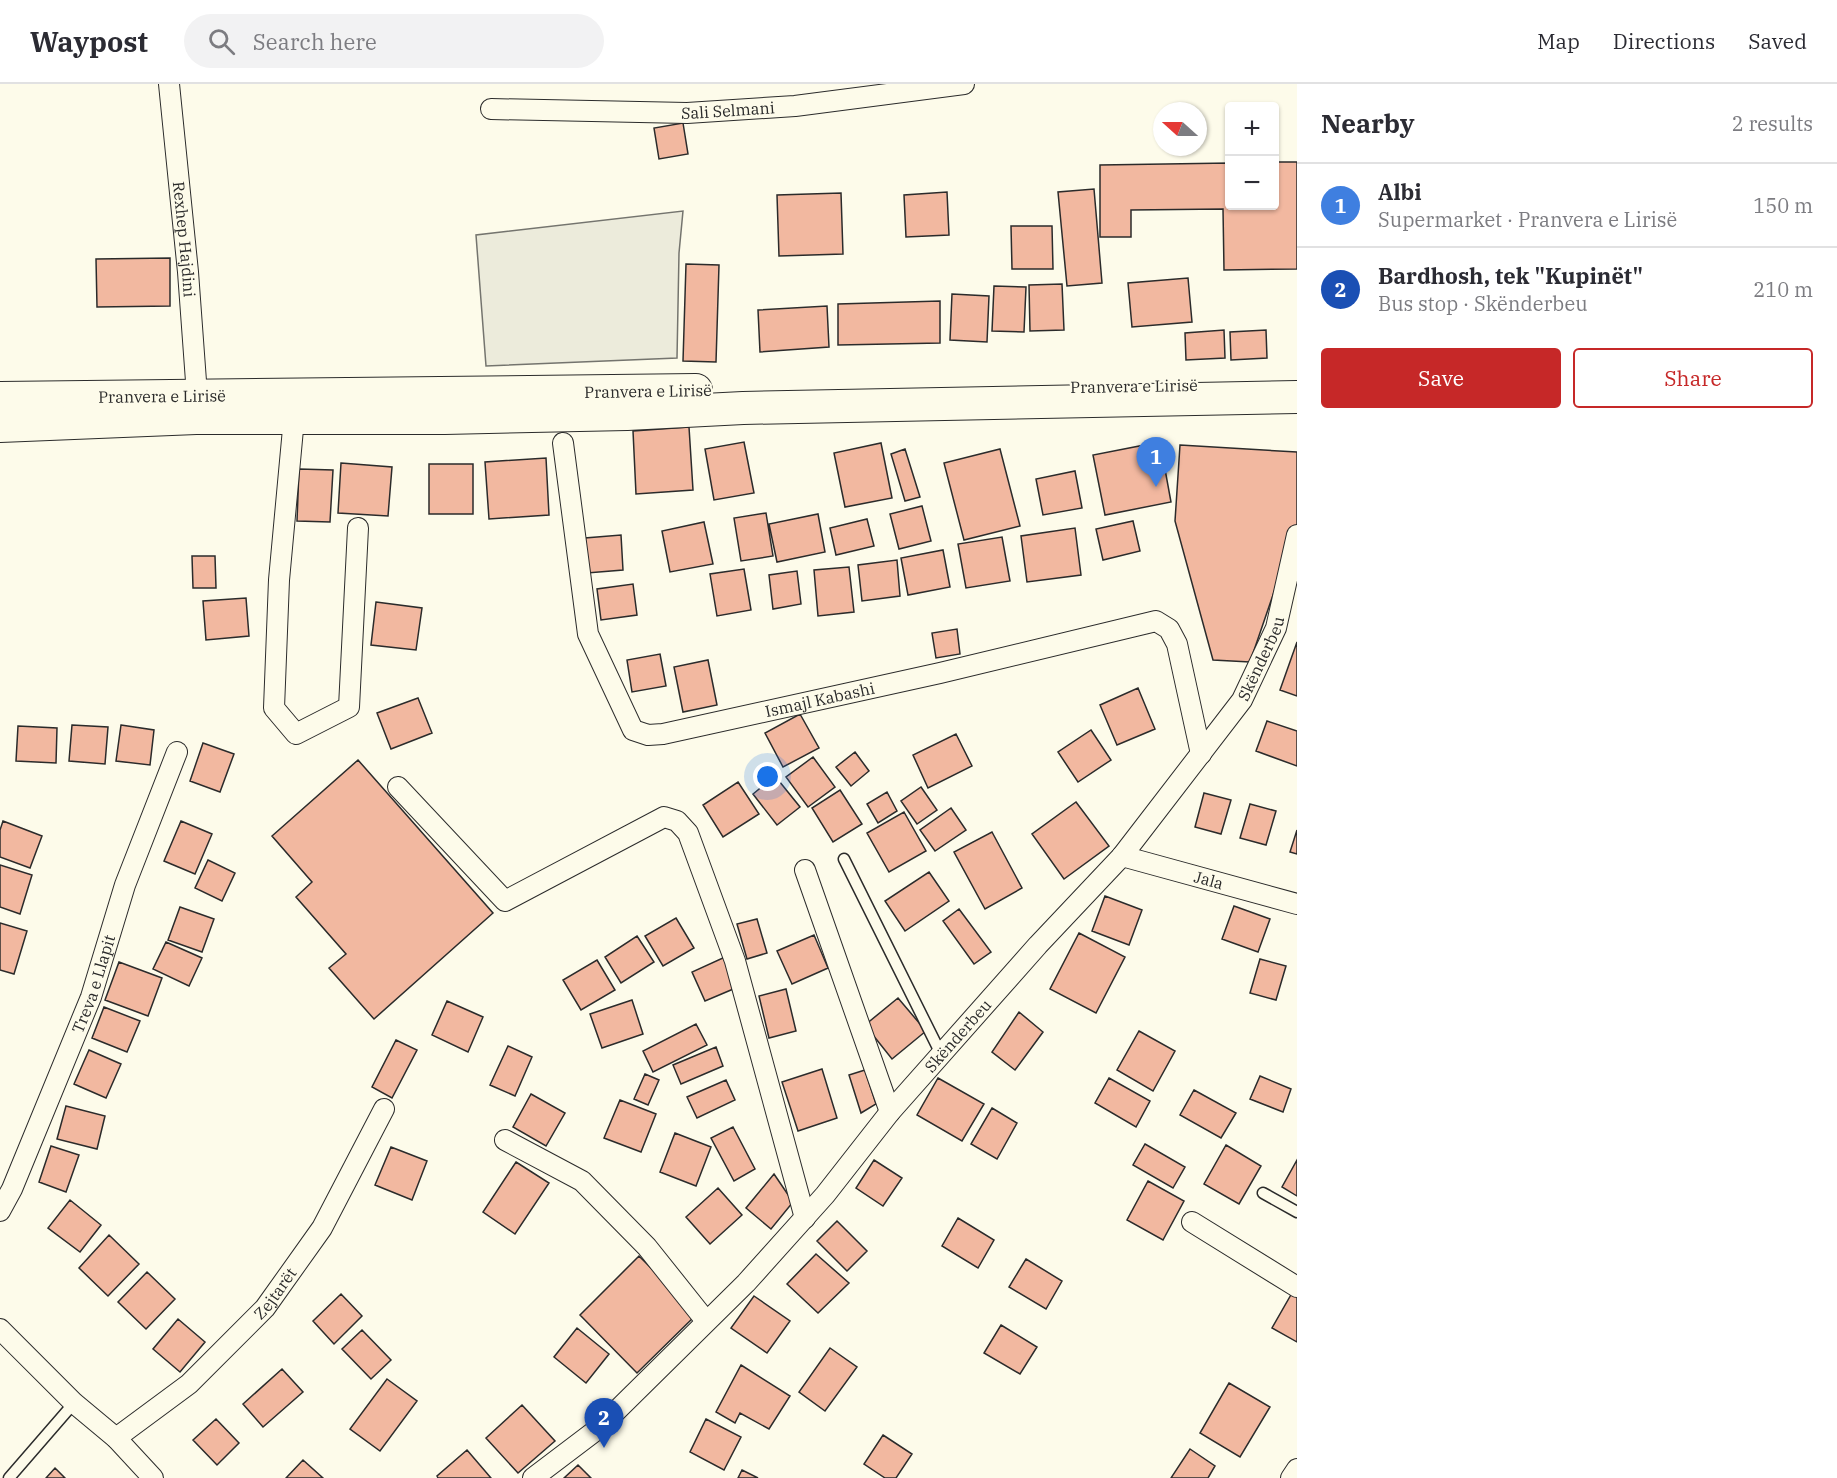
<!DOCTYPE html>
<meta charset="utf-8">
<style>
body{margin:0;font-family:"IBM Plex Serif",serif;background:#f2f2f3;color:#2b2b33}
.controls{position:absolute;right:18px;top:18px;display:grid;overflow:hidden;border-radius:6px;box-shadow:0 2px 4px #0004}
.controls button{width:54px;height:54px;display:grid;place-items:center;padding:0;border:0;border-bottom:2px solid #e1e1e2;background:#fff;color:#2b2b33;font:30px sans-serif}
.compass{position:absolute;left:1153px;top:18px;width:54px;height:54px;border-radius:50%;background:#fff;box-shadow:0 2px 4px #0004;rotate:291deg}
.you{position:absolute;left:768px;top:693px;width:21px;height:21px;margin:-15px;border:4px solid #fff;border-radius:50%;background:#1a73e8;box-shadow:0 0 0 9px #1a73e833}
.badge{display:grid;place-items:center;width:39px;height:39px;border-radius:50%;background:#c62828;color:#fff;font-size:20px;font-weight:700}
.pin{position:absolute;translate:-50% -50px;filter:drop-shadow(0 2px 3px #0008)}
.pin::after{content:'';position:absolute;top:32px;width:21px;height:18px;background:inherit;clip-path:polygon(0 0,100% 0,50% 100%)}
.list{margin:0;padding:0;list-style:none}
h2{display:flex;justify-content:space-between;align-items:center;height:78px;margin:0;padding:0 24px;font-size:26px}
h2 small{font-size:20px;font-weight:400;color:#7c7c81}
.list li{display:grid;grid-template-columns:39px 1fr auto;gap:18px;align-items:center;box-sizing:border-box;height:84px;padding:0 24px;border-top:2px solid #e1e1e2}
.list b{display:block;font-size:22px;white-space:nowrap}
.list p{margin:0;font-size:20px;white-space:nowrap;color:#7c7c81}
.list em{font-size:20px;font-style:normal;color:#7c7c81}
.actions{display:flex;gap:12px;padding:18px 24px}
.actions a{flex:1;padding:14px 0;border:2px solid #c62828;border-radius:6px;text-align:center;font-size:21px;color:#c62828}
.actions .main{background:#c62828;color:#fff}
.icon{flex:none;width:33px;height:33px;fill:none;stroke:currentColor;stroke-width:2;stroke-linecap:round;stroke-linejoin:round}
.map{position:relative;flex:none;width:1297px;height:1394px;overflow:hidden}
header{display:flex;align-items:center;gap:36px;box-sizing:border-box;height:84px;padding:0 30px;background:#fff;border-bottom:2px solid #e1e1e2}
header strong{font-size:28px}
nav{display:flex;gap:33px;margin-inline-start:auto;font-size:21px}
.search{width:420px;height:54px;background:#f2f2f3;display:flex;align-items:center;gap:15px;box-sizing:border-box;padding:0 21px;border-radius:33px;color:#7c7c81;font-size:22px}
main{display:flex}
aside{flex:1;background:#fff}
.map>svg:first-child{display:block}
.green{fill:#ecebdb;stroke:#74746e;stroke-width:1.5}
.building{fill:#f2b8a0;stroke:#2b2b2b;stroke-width:1.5}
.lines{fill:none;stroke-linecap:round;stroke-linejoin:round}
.lane-casing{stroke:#2b2b2b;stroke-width:13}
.street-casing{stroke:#2b2b2b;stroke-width:22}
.primary-casing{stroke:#2b2b2b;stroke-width:34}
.lane{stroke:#fdfbea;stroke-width:10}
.street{stroke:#fdfbea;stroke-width:20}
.primary{stroke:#fdfbea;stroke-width:32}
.labels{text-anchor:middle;stroke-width:4.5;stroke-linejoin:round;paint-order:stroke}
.street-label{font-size:16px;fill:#2b2b2b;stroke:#fdfbea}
</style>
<header>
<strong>Waypost</strong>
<div class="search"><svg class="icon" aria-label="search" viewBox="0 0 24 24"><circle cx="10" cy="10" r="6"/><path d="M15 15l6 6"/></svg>Search here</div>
<nav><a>Map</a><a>Directions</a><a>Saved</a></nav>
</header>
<main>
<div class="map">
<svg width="1297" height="1394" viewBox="0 0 1297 1394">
<rect width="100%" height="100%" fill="#fdfbea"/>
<path class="green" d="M683,127L679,169L677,274L486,282L476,151Z"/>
<path class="building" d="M683,39L688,70L659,75L654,44Z
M1274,78H1297V185L1224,186L1223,125L1131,126V153H1100V81L1230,79V122H1274Z
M1094,105L1102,199L1067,202L1058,108Z
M947,108L949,151L906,153L904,111Z
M841,109L843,170L779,172L777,111Z
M1011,142H1052L1053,185H1012Z
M170,174V222L97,223L96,175Z
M686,180L719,181L716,278L683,277Z
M1188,194L1192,238L1132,243L1128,199Z
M1062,200L1064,246L1030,247L1029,201Z
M994,202L1026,203L1024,248L992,247Z
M952,210L989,212L987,258L950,256Z
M940,217V259L838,261V220Z
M827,222L829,263L760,268L758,226Z
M1224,246L1225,274L1186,276L1185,249Z
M1266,246L1267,274L1231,276L1230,248Z
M689,343L693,406L636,410L633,347Z
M744,358L754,409L714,416L705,365Z
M1160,358L1171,418L1105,431L1093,371Z
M881,359L892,414L845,423L834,369Z
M1180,361L1297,368V441L1250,578L1213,576L1175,437Z
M905,365L920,413L905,417L891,370Z
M1000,365L1020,442L964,456L944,379Z
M546,374L549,431L489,435L485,378Z
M341,379L392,383L388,432L338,429Z
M429,380H473V430H429Z
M299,385L333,386L330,438L297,437Z
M1075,387L1082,424L1043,431L1036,395Z
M922,422L931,457L899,465L890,430Z
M766,429L773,472L741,477L734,434Z
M818,430L825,468L777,478L769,440Z
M867,435L874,462L836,471L830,444Z
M1133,437L1140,467L1103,476L1096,445Z
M704,438L713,480L670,488L662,447Z
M1075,444L1081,491L1027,498L1021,452Z
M621,451L623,486L587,489L585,454Z
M1002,453L1010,497L966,504L958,460Z
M943,466L950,503L908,511L901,474Z
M192,472H215L216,504H193Z
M897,476L900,512L862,517L858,481Z
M849,483L854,528L818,532L814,486Z
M744,485L751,526L717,532L710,490Z
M797,487L801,520L773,525L769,491Z
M633,500L637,531L601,536L597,505Z
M246,514L249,552L206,556L203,517Z
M376,518L422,524L416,566L371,561Z
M957,545L960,570L936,574L932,549Z
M1297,558V612L1280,606Z
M660,570L666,602L632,608L627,576Z
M708,576L717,621L683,628L674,583Z
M1138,604L1155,645L1117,661L1100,621Z
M418,614L432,649L391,665L377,629Z
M800,630L819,664L783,683L765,649Z
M1267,637L1297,647V682L1256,667Z
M72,641L108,643L105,680L69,677Z
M121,641L154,646L150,681L116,677Z
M18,642L57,644L56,679L16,677Z
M1091,646L1111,676L1078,698L1058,668Z
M956,650L972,682L928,704L913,671Z
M203,659L234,670L220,708L190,697Z
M855,668L869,687L851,702L836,683Z
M813,673L835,703L808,723L786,693Z
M358,676L493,829L374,935L329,884L346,870L296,813L312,798L272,752Z
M775,692L800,723L777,741L753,710Z
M738,698L759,730L723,753L703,721Z
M921,703L937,726L917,740L901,717Z
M840,706L862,740L833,758L812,724Z
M887,708L897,727L878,739L867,720Z
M1204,709L1231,716L1221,750L1195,743Z
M1076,718L1109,762L1064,795L1032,750Z
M1250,720L1276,727L1266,761L1240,754Z
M951,724L966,746L935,767L920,746Z
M904,728L926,767L889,788L867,749Z
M3,737L42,752L30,784L0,773V746Z
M181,737L212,750L195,790L164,777Z
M1297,746V770L1290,768Z
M992,748L1022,804L985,825L954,768Z
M208,776L235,789L222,817L195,804Z
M0,781L32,791L20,830L0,823Z
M929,788L949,817L905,847L885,817Z
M1105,812L1142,826L1129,861L1092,847Z
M1234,822L1270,835L1258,868L1222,855Z
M180,823L214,835L202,868L168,856Z
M959,825L991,868L974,880L943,837Z
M676,834L694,864L663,882L645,852Z
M757,835L767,869L747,875L737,840Z
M0,839L27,847L14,890L0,886Z
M1079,849L1125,873L1096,929L1050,905Z
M814,851L828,884L792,900L777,867Z
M637,852L654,878L621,899L605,873Z
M166,858L202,874L189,902L153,885Z
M725,873L738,903L705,917L692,888Z
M1260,875L1286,882L1276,916L1250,909Z
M597,876L615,906L581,926L563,896Z
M119,878L162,894L148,932L105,916Z
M786,905L796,947L769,954L759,912Z
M898,914L926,947L892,975L865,941Z
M632,916L643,950L602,964L590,930Z
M447,917L483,933L468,968L432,951Z
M104,923L140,937L127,968L92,954Z
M1019,928L1043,948L1015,986L992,968Z
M696,940L707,961L653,988L643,967Z
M1139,947L1175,967L1153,1007L1117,986Z
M396,956L417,966L392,1014L372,1003Z
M508,962L532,973L515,1012L490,1001Z
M716,963L723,982L681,1000L673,981Z
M89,966L121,980L106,1014L74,1000Z
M822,985L837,1034L798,1047L782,998Z
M865,986L876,1020L861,1029L849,991Z
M645,990L659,996L648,1021L634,1015Z
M1260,992L1291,1005L1283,1028L1250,1015Z
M938,994L984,1020L962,1057L917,1031Z
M1109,994L1150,1017L1136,1043L1095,1019Z
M726,996L735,1016L697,1034L687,1013Z
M1194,1006L1236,1029L1221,1054L1180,1031Z
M531,1010L565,1029L546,1062L513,1043Z
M620,1016L656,1030L641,1068L604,1054Z
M66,1022L105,1032L97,1065L57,1055Z
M992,1024L1017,1039L997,1075L971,1060Z
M733,1043L755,1085L734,1097L711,1054Z
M675,1049L711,1063L696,1102L660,1088Z
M1145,1060L1185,1083L1173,1104L1133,1081Z
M1226,1061L1261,1082L1239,1120L1204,1100Z
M51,1062L79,1071L66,1108L39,1098Z
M391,1063L427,1077L412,1116L375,1101Z
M874,1076L902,1094L883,1122L856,1104Z
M1297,1076V1112L1282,1103Z
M516,1078L549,1099L515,1150L483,1128Z
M774,1090L793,1118L771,1145L746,1124Z
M1148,1097L1184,1117L1163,1156L1127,1136Z
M718,1104L742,1131L710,1160L686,1133Z
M70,1116L101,1141L80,1168L48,1144Z
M958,1134L994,1156L978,1184L942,1162Z
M837,1137L867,1167L847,1187L817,1157Z
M109,1151L139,1180L108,1212L79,1184Z
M816,1170L849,1199L818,1229L787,1200Z
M639,1172L697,1230L637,1289L580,1231Z
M1026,1175L1062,1197L1046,1225L1009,1203Z
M147,1188L175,1215L146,1245L118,1218Z
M1292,1209L1297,1212V1258L1272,1244Z
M341,1210L362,1232L334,1260L313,1237Z
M754,1212L790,1237L767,1269L731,1244Z
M178,1235L205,1258L180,1288L153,1265Z
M1001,1241L1037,1263L1020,1290L984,1269Z
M577,1244L609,1270L586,1299L554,1273Z
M362,1246L391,1276L371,1295L342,1265Z
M830,1264L857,1283L825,1327L799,1308Z
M741,1281L790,1312L769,1345L740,1329L735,1339L716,1328Z
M282,1285L303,1308L263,1343L243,1320Z
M387,1295L417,1317L380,1367L350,1345Z
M1229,1299L1270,1323L1240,1373L1200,1349Z
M522,1321L555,1357L518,1389L486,1354Z
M216,1335L239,1359L217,1381L193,1356Z
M706,1335L741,1353L724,1386L690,1368Z
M883,1351L912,1370L896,1394H885L864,1380Z
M1190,1365L1215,1382L1208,1394H1171Z
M467,1366L491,1394H438L437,1392Z
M303,1376L323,1394H286Z
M578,1381L591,1394H564Z
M55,1384L65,1394H46Z
M742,1386L758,1394H738Z"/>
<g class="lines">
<defs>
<path id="lane" d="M844,775L941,970
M1263,1109L1297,1128
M9,1394L74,1319"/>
<g id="street">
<path id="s1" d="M169,0L188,188L197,311"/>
<path id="s2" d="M491,25L687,29L795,22L964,0"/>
<path d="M294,334L279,496L274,624L296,650L349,623L358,444"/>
<path id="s3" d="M563,359L588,550L633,646L648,651L663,650L940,589L1156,537L1169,545L1177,560L1201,670"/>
<path d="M398,703L505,817L664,733L677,737L688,749L735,877L805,1134"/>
<path id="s4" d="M1122,772L1297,820"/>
<path d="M805,786L890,1028"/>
<path d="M505,1056L582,1097L647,1163L706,1237"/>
<path id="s5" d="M0,1127L12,1105L91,913L125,801L177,668"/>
<path d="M1192,1138L1297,1203"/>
<path d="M0,1245L74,1319L116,1354L153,1394"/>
<path id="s6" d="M116,1354L189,1300L265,1224L322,1144L384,1025"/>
<path id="s7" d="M533,1394L599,1344L746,1199L825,1111L890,1028L1038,861L1122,772L1242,616L1276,544L1297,451"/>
<path d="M1291,1394L1297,1385"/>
</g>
<g id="primary">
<path id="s8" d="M0,314L696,306"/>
<path d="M0,342L196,334H445L627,330L743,324L1297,313"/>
</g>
</defs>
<use href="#lane" class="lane-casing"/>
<use href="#street" class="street-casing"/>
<use href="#primary" class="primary-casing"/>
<use href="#lane" class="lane"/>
<use href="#street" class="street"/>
<use href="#primary" class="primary"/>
</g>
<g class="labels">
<g class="street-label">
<text dy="6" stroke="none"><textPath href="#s2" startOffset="237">Sali Selmani</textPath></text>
<text dy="6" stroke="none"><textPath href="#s1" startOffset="156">Rexhep Hajdini</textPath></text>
<text transform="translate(1134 302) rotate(-1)" y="6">Pranvera e Lirisë</text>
<text transform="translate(648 307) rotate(-1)" y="6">Pranvera e Lirisë</text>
<text dy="6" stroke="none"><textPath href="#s8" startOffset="162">Pranvera e Lirisë</textPath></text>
<text dy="6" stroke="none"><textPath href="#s7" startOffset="1101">Skënderbeu</textPath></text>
<text dy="6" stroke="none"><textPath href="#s3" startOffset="490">Ismajl Kabashi</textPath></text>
<text dy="6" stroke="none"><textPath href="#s4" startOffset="90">Jala</textPath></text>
<text dy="6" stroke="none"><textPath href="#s5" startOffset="246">Treva e Llapit</textPath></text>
<text dy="6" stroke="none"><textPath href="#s7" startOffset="615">Skënderbeu</textPath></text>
<text dy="6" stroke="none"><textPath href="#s6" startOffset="216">Zejtarët</textPath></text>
</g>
</g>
</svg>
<div class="controls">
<button>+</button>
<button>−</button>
</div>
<svg class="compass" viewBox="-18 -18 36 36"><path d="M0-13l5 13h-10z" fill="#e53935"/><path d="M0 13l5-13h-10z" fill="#7c7c81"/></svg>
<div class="you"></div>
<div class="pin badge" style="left:1156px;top:403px;background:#3f7fe0">1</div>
<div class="pin badge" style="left:604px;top:1364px;background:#1a4fb4">2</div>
</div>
<aside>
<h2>Nearby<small>2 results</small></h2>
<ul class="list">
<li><span class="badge" style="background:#3f7fe0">1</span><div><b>Albi</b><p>Supermarket · Pranvera e Lirisë</p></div><em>150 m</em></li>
<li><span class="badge" style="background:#1a4fb4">2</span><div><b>Bardhosh, tek &quot;Kupinët&quot;</b><p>Bus stop · Skënderbeu</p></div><em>210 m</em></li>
</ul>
<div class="actions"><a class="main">Save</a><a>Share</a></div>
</aside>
</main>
